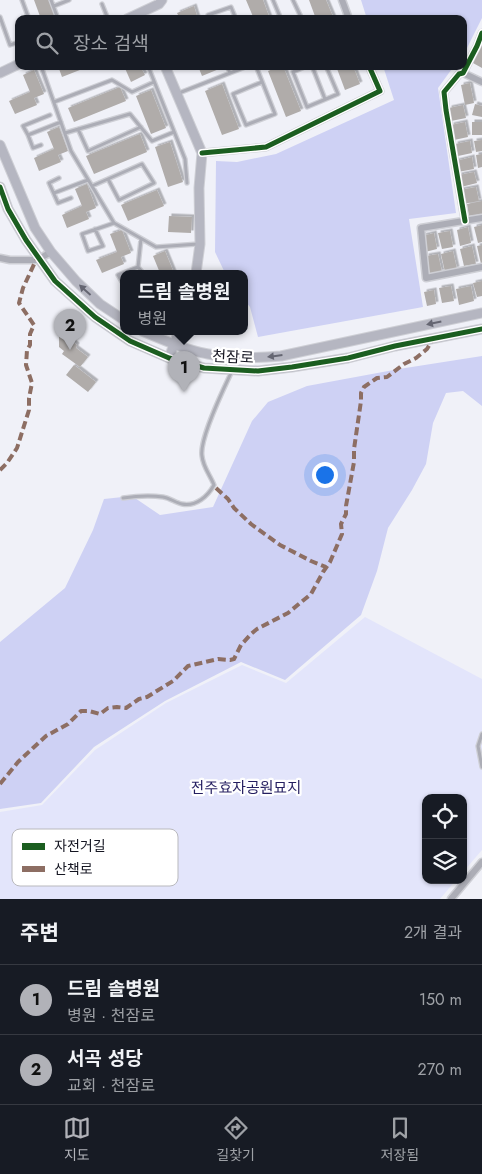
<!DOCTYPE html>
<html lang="ko">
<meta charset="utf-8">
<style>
body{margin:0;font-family:Jost,"Noto Sans KR",sans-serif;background:#242831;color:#f1f3f6}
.controls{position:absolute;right:15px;bottom:15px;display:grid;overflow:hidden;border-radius:10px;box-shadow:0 1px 4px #0004}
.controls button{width:45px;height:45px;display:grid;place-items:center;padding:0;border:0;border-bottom:1px solid #363941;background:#171b24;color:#f1f3f6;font:25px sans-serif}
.you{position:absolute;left:324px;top:474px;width:18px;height:18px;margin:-12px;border:4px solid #fff;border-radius:50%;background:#1a73e8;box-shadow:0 0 0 8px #1a73e833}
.badge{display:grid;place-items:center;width:32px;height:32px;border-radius:50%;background:#b1b2b8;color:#111;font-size:16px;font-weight:700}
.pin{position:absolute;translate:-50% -41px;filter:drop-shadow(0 1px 2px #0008)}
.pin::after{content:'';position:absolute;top:26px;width:18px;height:15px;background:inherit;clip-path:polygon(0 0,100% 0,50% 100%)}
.popup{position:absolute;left:120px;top:270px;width:128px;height:65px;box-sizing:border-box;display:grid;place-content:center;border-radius:10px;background:#171b24;filter:drop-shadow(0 1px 4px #0005);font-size:16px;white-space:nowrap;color:#9ea1a6}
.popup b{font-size:19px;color:#f1f3f6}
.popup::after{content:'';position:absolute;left:50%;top:100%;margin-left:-10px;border:10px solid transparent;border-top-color:#171b24}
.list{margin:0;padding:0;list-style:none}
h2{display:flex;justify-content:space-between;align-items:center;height:65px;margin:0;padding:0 20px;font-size:21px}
h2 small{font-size:16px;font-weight:400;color:#9ea1a6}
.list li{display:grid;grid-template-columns:32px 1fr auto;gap:15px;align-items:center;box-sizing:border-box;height:70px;padding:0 20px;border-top:1px solid #363941}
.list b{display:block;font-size:19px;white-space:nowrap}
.list p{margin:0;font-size:16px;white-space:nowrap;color:#9ea1a6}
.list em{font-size:16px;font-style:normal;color:#9ea1a6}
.icon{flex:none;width:28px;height:28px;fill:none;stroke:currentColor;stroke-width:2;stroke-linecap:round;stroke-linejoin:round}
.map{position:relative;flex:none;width:482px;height:899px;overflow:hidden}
.search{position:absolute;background:#171b24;box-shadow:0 1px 4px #0004;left:15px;right:15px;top:15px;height:55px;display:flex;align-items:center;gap:12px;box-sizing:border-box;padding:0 18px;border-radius:10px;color:#9ea1a6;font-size:19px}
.sheet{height:205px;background:#171b24}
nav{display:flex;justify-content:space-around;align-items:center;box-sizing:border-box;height:70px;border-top:1px solid #363941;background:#171b24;font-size:14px;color:#9ea1a6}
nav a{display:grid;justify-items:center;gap:2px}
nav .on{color:#b1b2b8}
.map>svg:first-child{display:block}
.green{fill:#e3e5fb}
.forest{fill:#ced1f4}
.building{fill:#b0acaa;filter:url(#shadow)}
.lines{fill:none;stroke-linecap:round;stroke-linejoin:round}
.lane-casing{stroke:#cecfd5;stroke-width:5.5}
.street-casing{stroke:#cecfd5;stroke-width:9}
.secondary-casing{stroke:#cecfd5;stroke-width:11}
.lane{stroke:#acadb6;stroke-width:3}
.street{stroke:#acadb6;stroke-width:6}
.secondary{stroke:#b5b6c1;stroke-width:9}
.quiet{stroke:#8d6e63;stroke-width:4;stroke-dasharray:8 4;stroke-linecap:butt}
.cycleway-casing{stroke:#fff;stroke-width:8}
.cycleway{stroke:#1b5e20;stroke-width:5}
.oneway{fill:#656672}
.labels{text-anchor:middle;stroke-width:4.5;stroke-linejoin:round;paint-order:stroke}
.street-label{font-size:15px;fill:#151622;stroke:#fff}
.park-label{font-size:15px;fill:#241e60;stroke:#fff}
.key{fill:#fff;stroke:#b9b9bd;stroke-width:1}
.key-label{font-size:14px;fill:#151622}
</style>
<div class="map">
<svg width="482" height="899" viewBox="0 0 482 899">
<defs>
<filter id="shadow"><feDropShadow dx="2.5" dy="-2.5" stdDeviation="0" flood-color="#0004"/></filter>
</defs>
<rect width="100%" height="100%" fill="#f0f1f8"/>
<path class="green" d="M365,617L482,679V850L463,872V798H426V880H456L440,899H0V812L42,805L95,750L166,703L242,665L286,683Z"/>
<path class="forest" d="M361,0H482V18L467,48L463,53V19H367Z
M383,66H454L438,88L456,213L409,219L423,307L258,337L250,307L244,300V273H225L215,252L216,161L237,162L276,154L394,100Z
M482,356V406L463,391L446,393L433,423L426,464L412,490L388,528L377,571L361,615L285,680L241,662L165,701L94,747L41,803L0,809V642L65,588L93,530L104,499L132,496L160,515L213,507L252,421L268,402L307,386L399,369Z"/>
<path class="building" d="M34,0H49L56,19H41Z
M246,0H263L270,19H254Z
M309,0H326L334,19H316Z
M194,6L198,19H180L177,13Z
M482,42V68L473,63Z
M58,66H90L62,77Z
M124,66H140L145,75L131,82Z
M198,66H217L219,69L202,76Z
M280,66H283L301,111L286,117L268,71Z
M336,66H353L360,84L345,90Z
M34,70L44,94L34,98L37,105L15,114L9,101L30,92L23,75Z
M470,83L474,103L465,105L461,85Z
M222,84L239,129L222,135L205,91Z
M120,87L126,101L74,122L68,108Z
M151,90L166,128L151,134L136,96Z
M475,104L482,106V117L472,115Z
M463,105L466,118L451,121L449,108Z
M465,122L468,137L454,140L451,125Z
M472,122H482V135H472Z
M59,127L68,151L58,155L61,162L39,171L34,158L54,149L47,132Z
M140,134L147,152L94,174L86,156Z
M482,140V151L476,152L474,141Z
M470,141L472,153L458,156L455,144Z
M170,142L183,182L168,187L155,147Z
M482,154V167L478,168L476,155Z
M472,157L474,169L458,172L456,161Z
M474,172L477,183L461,187L459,175Z
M87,184L96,208L86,212L89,219L67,228L62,215L82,206L75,189Z
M476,187L479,201L463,204L460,190Z
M157,190L164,206L128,221L121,205Z
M482,201V214L469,216L467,204Z
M169,216L192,217L191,233L168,232Z
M482,225V242L478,243L474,227Z
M468,227L471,243L460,246L457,230Z
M122,230L131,253L121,257L124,264L102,273L96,260L117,252L110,234Z
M450,231L453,247L442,249L438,233Z
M434,233L437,249L425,252L422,236Z
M482,245V264H481L477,246Z
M472,246L476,264L464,266L460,249Z
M165,251L174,273H160L153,256Z
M453,251L457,269L445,272L441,254Z
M438,254L442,272L430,274L426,256Z
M482,281V296L477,297L473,283Z
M451,286L454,301L442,303L439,288Z
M471,286L474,301L459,305L456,289Z
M434,290L436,304L427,306L424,292Z
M63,335L77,345L76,348L88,357L80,367L62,354L64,351L59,347V336Z
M74,365L96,382L88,392L66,375Z"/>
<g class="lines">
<defs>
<path id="lane" d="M22,0L29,19
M51,0L58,19
M273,0L281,19
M293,0L302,19
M102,4L108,19
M54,6L69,0
M0,17L10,45L19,42
M209,19L208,15L231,7L236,19
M41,66L71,151L114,223L156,247L198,244
M148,66L185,159L187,183
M227,66L230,73
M256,66L275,114L246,125L233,94L262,82
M307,66L293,72L307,107L338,94L326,66
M312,66L325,99
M179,93L248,66
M54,102L112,80L132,92L154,82
M50,115L23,126L28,135L61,122
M78,129L88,151L141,127
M65,133L130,114L152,141L174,132
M28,135L33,148L41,145
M59,178L49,183L58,203L71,198
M92,186L142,164L154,183L119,200L108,179
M54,193L88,180
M95,229L103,246L88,251L82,234L114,223
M141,239L138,267L143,273
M124,285L118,275L138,267
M123,498C136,496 150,495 163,497C170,498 176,503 182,504C196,507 208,496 214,485C210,475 203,467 202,456C199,439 224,388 232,371
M482,734L478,746L482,767"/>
<path id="street" d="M342,0L349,19
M463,73L482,82
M202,153L266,147L380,91L369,66
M482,218L421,228L426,278L482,267
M465,221L446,110L444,92L459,74L463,73L477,46L482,33
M0,258L10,260H36L39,259L51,252
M451,899L482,862"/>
<path id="secondary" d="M127,19L159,4L162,0
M165,66L202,153L199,188L200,244L196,273
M0,73L19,64
M0,145L35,228L51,252L76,281L100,304L124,320
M0,187L8,209L26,240L55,281L95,317L130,341L169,358L204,368L258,371L292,367L348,358L395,346L482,329
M142,331C163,340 186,350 208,354C232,359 257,358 281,356L482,313
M169,358L179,331"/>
</defs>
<use href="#lane" class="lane-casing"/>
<use href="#street" class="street-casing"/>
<use href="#secondary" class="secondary-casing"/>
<use href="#lane" class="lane"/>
<use href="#street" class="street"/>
<use href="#secondary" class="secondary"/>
<path class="quiet" d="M0,470L7,463L17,448L29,410V398L32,383L26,365L27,350L30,345V334L34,325L19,303L23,288L36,260
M216,488L228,499L234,508L251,524L280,545L311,561L326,567
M0,784L18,762L33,748L46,736L68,724L81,711H89L100,714L108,708L117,707L126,708L139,699L147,697L173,681L188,666L218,659L230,660L234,659L241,645L251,634L257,629L288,613L311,594L323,572L330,562L342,534L341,524L346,514V506L354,462V449L361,401V393L364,387L377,378L387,377L404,364L416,358L427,349L433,339"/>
<defs>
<path id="cycleway" d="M202,153L266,147L380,91L369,66
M0,187L8,209L26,240L55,281L95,317L130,341L169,358L204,368L258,371L292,367L348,358L395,346L482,329
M465,221L446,110L444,92L459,74L463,73L477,46L482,33"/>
</defs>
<use href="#cycleway" class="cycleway-casing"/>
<use href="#cycleway" class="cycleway"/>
</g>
<defs><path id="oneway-solid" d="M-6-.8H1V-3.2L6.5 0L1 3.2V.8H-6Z" transform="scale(1.25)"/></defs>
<g class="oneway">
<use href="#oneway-solid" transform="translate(85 290) rotate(-138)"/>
<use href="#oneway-solid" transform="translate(434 323) rotate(168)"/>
<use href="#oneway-solid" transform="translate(275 356) rotate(173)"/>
</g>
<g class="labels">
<g class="street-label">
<text transform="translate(233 357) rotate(3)" y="5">천잠로</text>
</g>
<g class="park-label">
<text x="246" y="793">전주효자공원묘지</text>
</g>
</g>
<rect x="12" y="829" width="166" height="57" rx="8" class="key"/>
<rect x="22" y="843" width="23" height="7" fill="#1b5e20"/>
<rect x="22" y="866" width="23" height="6" fill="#8d6e63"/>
<g class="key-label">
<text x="54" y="851">자전거길</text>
<text x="54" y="874">산책로</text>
</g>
</svg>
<div class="controls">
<button><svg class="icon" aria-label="locate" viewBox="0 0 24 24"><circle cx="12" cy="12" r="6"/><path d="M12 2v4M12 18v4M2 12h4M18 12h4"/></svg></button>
<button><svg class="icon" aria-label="layers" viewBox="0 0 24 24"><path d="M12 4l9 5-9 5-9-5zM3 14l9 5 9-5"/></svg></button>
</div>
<div class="you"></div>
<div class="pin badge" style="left:184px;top:392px">1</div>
<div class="popup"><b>드림 솔병원</b>병원</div>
<div class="pin badge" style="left:70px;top:350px">2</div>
<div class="search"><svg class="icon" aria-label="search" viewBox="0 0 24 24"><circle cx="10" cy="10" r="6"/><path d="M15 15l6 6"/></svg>장소 검색</div>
</div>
<section class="sheet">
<h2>주변<small>2개 결과</small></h2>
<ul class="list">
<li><span class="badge">1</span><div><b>드림 솔병원</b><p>병원 · 천잠로</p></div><em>150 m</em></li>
<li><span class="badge">2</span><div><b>서곡 성당</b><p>교회 · 천잠로</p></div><em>270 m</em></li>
</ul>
</section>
<nav>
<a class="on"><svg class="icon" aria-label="map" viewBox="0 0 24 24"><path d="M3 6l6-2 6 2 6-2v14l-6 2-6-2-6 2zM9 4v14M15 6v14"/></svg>지도</a>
<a><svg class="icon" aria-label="directions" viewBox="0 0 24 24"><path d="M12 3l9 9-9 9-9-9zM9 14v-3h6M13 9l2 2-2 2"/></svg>길찾기</a>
<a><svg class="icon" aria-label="saved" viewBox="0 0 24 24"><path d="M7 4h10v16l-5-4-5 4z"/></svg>저장됨</a>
</nav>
